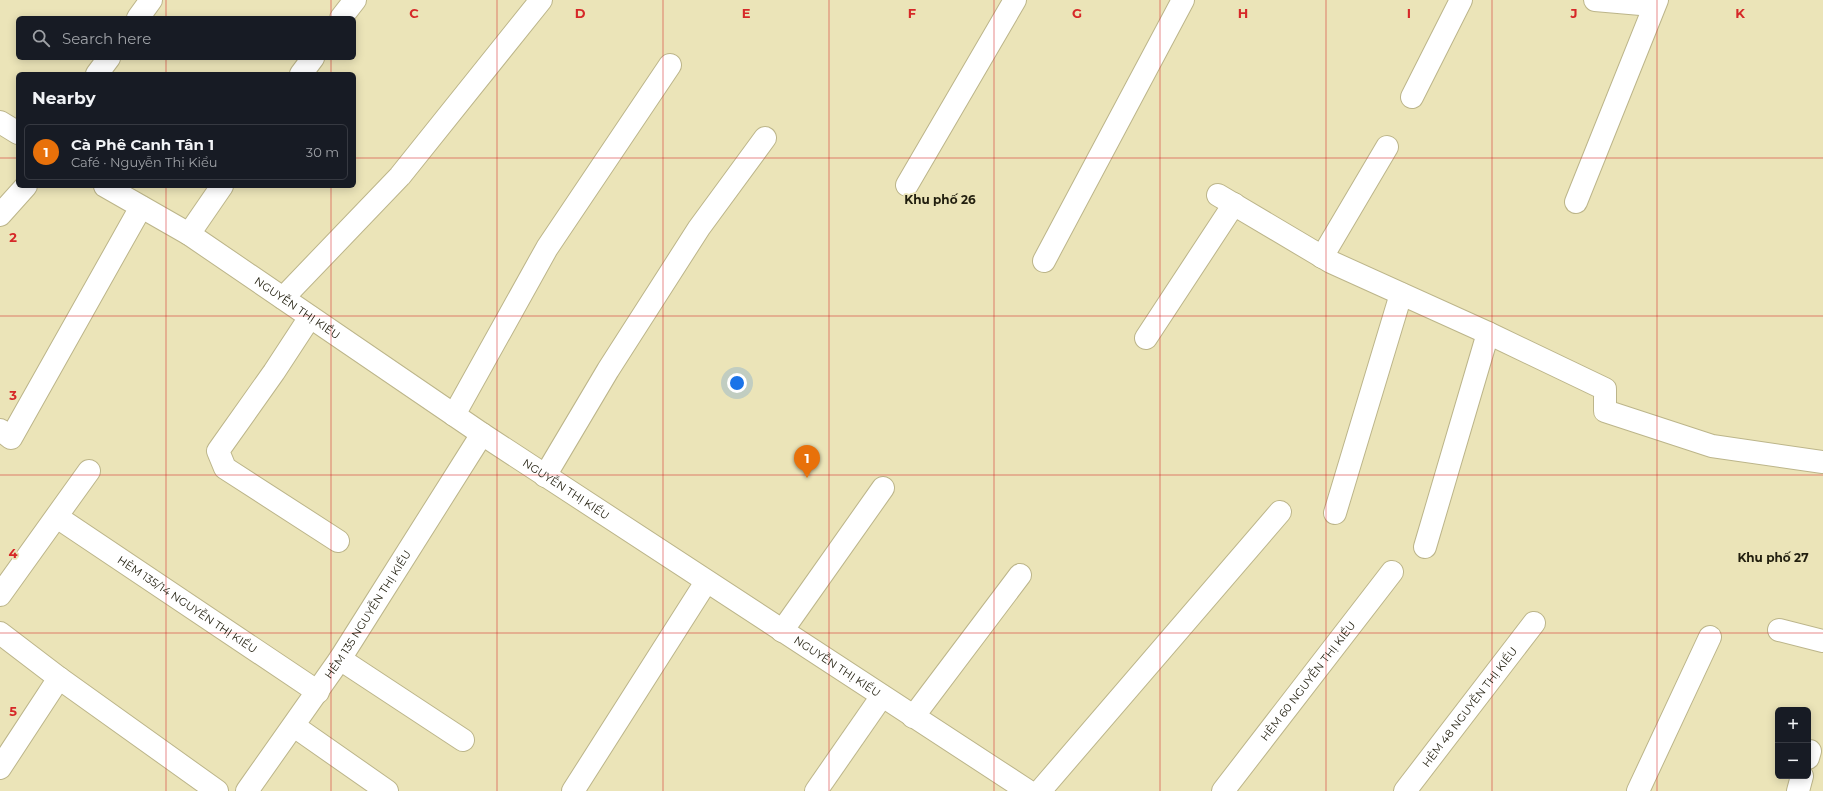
<!DOCTYPE html>
<meta charset="utf-8">
<style>
body{margin:0;font-family:Montserrat,sans-serif;background:#20242c;color:#f1f3f6}
.controls{position:absolute;right:12px;bottom:12px;display:grid;overflow:hidden;border-radius:6px;box-shadow:0 2px 10px #0003}
.controls button{width:36px;height:36px;display:grid;place-items:center;padding:0;border:0;border-bottom:1px solid #363941;background:#171b24;color:#f1f3f6;font:20px sans-serif}
.you{position:absolute;left:737px;top:383px;width:14px;height:14px;margin:-10px;border:3px solid #fff;border-radius:50%;background:#1a73e8;box-shadow:0 0 0 6px #1a73e833}
.badge{display:grid;place-items:center;width:26px;height:26px;border-radius:50%;background:#2563eb;color:#fff;font-size:13px;font-weight:700}
.pin{position:absolute;translate:-50% -33px;filter:drop-shadow(0 1px 2px #0008)}
.pin::after{content:'';position:absolute;top:21px;width:14px;height:12px;background:inherit;clip-path:polygon(0 0,100% 0,50% 100%)}
.list{margin:0;padding:0;list-style:none}
h2{display:flex;justify-content:space-between;align-items:center;height:52px;margin:0;padding:0 16px;font-size:17px}
h2 small{font-size:13px;font-weight:400;color:#9ea1a6}
.list li{display:grid;grid-template-columns:26px 1fr auto;gap:12px;align-items:center;box-sizing:border-box;height:56px;margin:0 8px 8px;padding:0 8px;border:1px solid #363941;border-radius:6px}
.list b{display:block;font-size:15px;white-space:nowrap}
.list p{margin:0;font-size:13px;white-space:nowrap;color:#9ea1a6}
.list em{font-size:13px;font-style:normal;color:#9ea1a6}
.icon{flex:none;width:22px;height:22px;fill:none;stroke:currentColor;stroke-width:2;stroke-linecap:round;stroke-linejoin:round}
.map{position:relative;flex:none;width:1823px;height:791px;overflow:hidden}
.search{position:absolute;background:#171b24;box-shadow:0 2px 10px #0003;left:16px;top:16px;width:340px;height:44px;display:flex;align-items:center;gap:10px;box-sizing:border-box;padding:0 14px;border-radius:6px;color:#9ea1a6;font-size:15px}
.panel{position:absolute;background:#171b24;box-shadow:0 2px 10px #0003;left:16px;top:72px;width:340px;height:116px;border-radius:6px}
.map>svg:first-child{display:block}
.lines{fill:none;stroke-linecap:round;stroke-linejoin:round}
.minor-casing{stroke:#bcb58a;stroke-width:24}
.minor{stroke:#fff;stroke-width:22}
.grid{fill:none;stroke:#d62828;stroke-width:1;stroke-opacity:0.55}
.labels{text-anchor:middle;stroke-width:3.5;stroke-linejoin:round;paint-order:stroke}
.street-label{font-size:11px;fill:#221f0f;stroke:#ebe4b8}
.neighbourhood-label{font-size:12px;font-weight:bold;fill:#221f0f;stroke:#ebe4b8}
.grid-label{font-size:13px;text-anchor:middle;font-weight:bold;fill:#d62828;stroke:#ebe4b8;stroke-width:3.5;stroke-linejoin:round;paint-order:stroke}
</style>
<div class="map">
<svg width="1823" height="791" viewBox="0 0 1823 791">
<rect width="100%" height="100%" fill="#ebe4b8"/>
<g class="lines">
<defs>
<g id="minor">
<path d="M1595,0L1641,4L1647,0"/>
<path d="M138,18L151,0"/>
<path d="M341,18L355,0"/>
<path d="M97,74L109,58"/>
<path d="M301,74L313,58"/>
<path d="M1412,97L1461,0"/>
<path d="M0,122L18,133"/>
<path d="M907,185L1015,0"/>
<path id="s1" d="M105,186L189,234L482,434L1028,791"/>
<path d="M1218,195L1331,262L1488,333L1605,389V411L1712,446L1823,462"/>
<path d="M1576,202L1657,0"/>
<path d="M0,215L26,186"/>
<path d="M189,234L222,186"/>
<path d="M1322,257L1387,147"/>
<path d="M1044,261L1183,0"/>
<path d="M283,298L400,176L541,0"/>
<path d="M310,317L274,372L218,451L225,468L338,541"/>
<path d="M1146,338L1234,204"/>
<path d="M454,415L547,248L670,65"/>
<path d="M0,430L11,438L141,207"/>
<path d="M545,476L608,370L699,228L765,138"/>
<path d="M1335,513L1401,294"/>
<path id="s2" d="M57,517L318,692"/>
<path d="M1425,547L1488,333"/>
<path d="M0,595L89,471"/>
<path d="M1779,630L1823,641"/>
<path d="M782,631L883,488"/>
<path d="M0,633L59,678L217,791"/>
<path d="M340,659L463,740"/>
<path d="M913,717L1020,575"/>
<path d="M294,726L387,791"/>
<path d="M1808,758L1810,751"/>
<path d="M0,768L59,678"/>
<path id="s3" d="M247,791L340,659L482,434"/>
<path d="M573,791L706,582"/>
<path d="M816,791L882,696"/>
<path d="M1040,791L1280,512"/>
<path id="s4" d="M1223,791L1392,572"/>
<path id="s5" d="M1405,791L1534,623"/>
<path d="M1638,791L1710,637"/>
<path d="M1798,791L1802,776"/>
</g>
</defs>
<use href="#minor" class="minor-casing"/>
<use href="#minor" class="minor"/>
</g>
<path class="grid" d="M166,0V18M331,0V18M497,0V791M663,0V791M829,0V791M994,0V791M1160,0V791M1326,0V791M1492,0V791M1657,0V791M166,58V74M331,58V74M0,158H18M354,158H1823M166,186V791M331,186V791M0,316H1823M0,475H1823M0,633H1823"/>
<g class="labels">
<g class="street-label">
<text dy="4" stroke="none"><textPath href="#s1" startOffset="228">NGUYỄN THỊ KIỂU</textPath></text>
<text dy="4" stroke="none"><textPath href="#s1" startOffset="552">NGUYỄN THỊ KIỂU</textPath></text>
<text dy="4" stroke="none"><textPath href="#s2" startOffset="157">HẺM 135/14 NGUYỄN THỊ KIỂU</textPath></text>
<text dy="4" stroke="none"><textPath href="#s3" startOffset="214">HẺM 135 NGUYỄN THỊ KIỂU</textPath></text>
<text dy="4" stroke="none"><textPath href="#s1" startOffset="876">NGUYỄN THỊ KIỂU</textPath></text>
<text dy="4" stroke="none"><textPath href="#s4" startOffset="139">HẺM 60 NGUYỄN THỊ KIỂU</textPath></text>
<text dy="4" stroke="none"><textPath href="#s5" startOffset="106">HẺM 48 NGUYỄN THỊ KIỂU</textPath></text>
</g>
<g class="neighbourhood-label">
<text x="940" y="204">Khu phố 26</text>
<text x="1773" y="562">Khu phố 27</text>
</g>
</g>
<g class="grid-label">
<text x="414" y="18">C</text>
<text x="580" y="18">D</text>
<text x="746" y="18">E</text>
<text x="912" y="18">F</text>
<text x="1077" y="18">G</text>
<text x="1243" y="18">H</text>
<text x="1409" y="18">I</text>
<text x="1574" y="18">J</text>
<text x="1740" y="18">K</text>
<text x="13" y="242">2</text>
<text x="13" y="400">3</text>
<text x="13" y="558">4</text>
<text x="13" y="716">5</text>
</g>
</svg>
<div class="controls">
<button>+</button>
<button>−</button>
</div>
<div class="you"></div>
<div class="pin badge" style="left:807px;top:478px;background:#e8710a">1</div>
<div class="search"><svg class="icon" aria-label="search" viewBox="0 0 24 24"><circle cx="10" cy="10" r="6"/><path d="M15 15l6 6"/></svg>Search here</div>
<section class="panel">
<h2>Nearby<small></small></h2>
<ul class="list">
<li><span class="badge" style="background:#e8710a">1</span><div><b>Cà Phê Canh Tân 1</b><p>Café · Nguyễn Thị Kiểu</p></div><em>30 m</em></li>
</ul>
</section>
</div>
